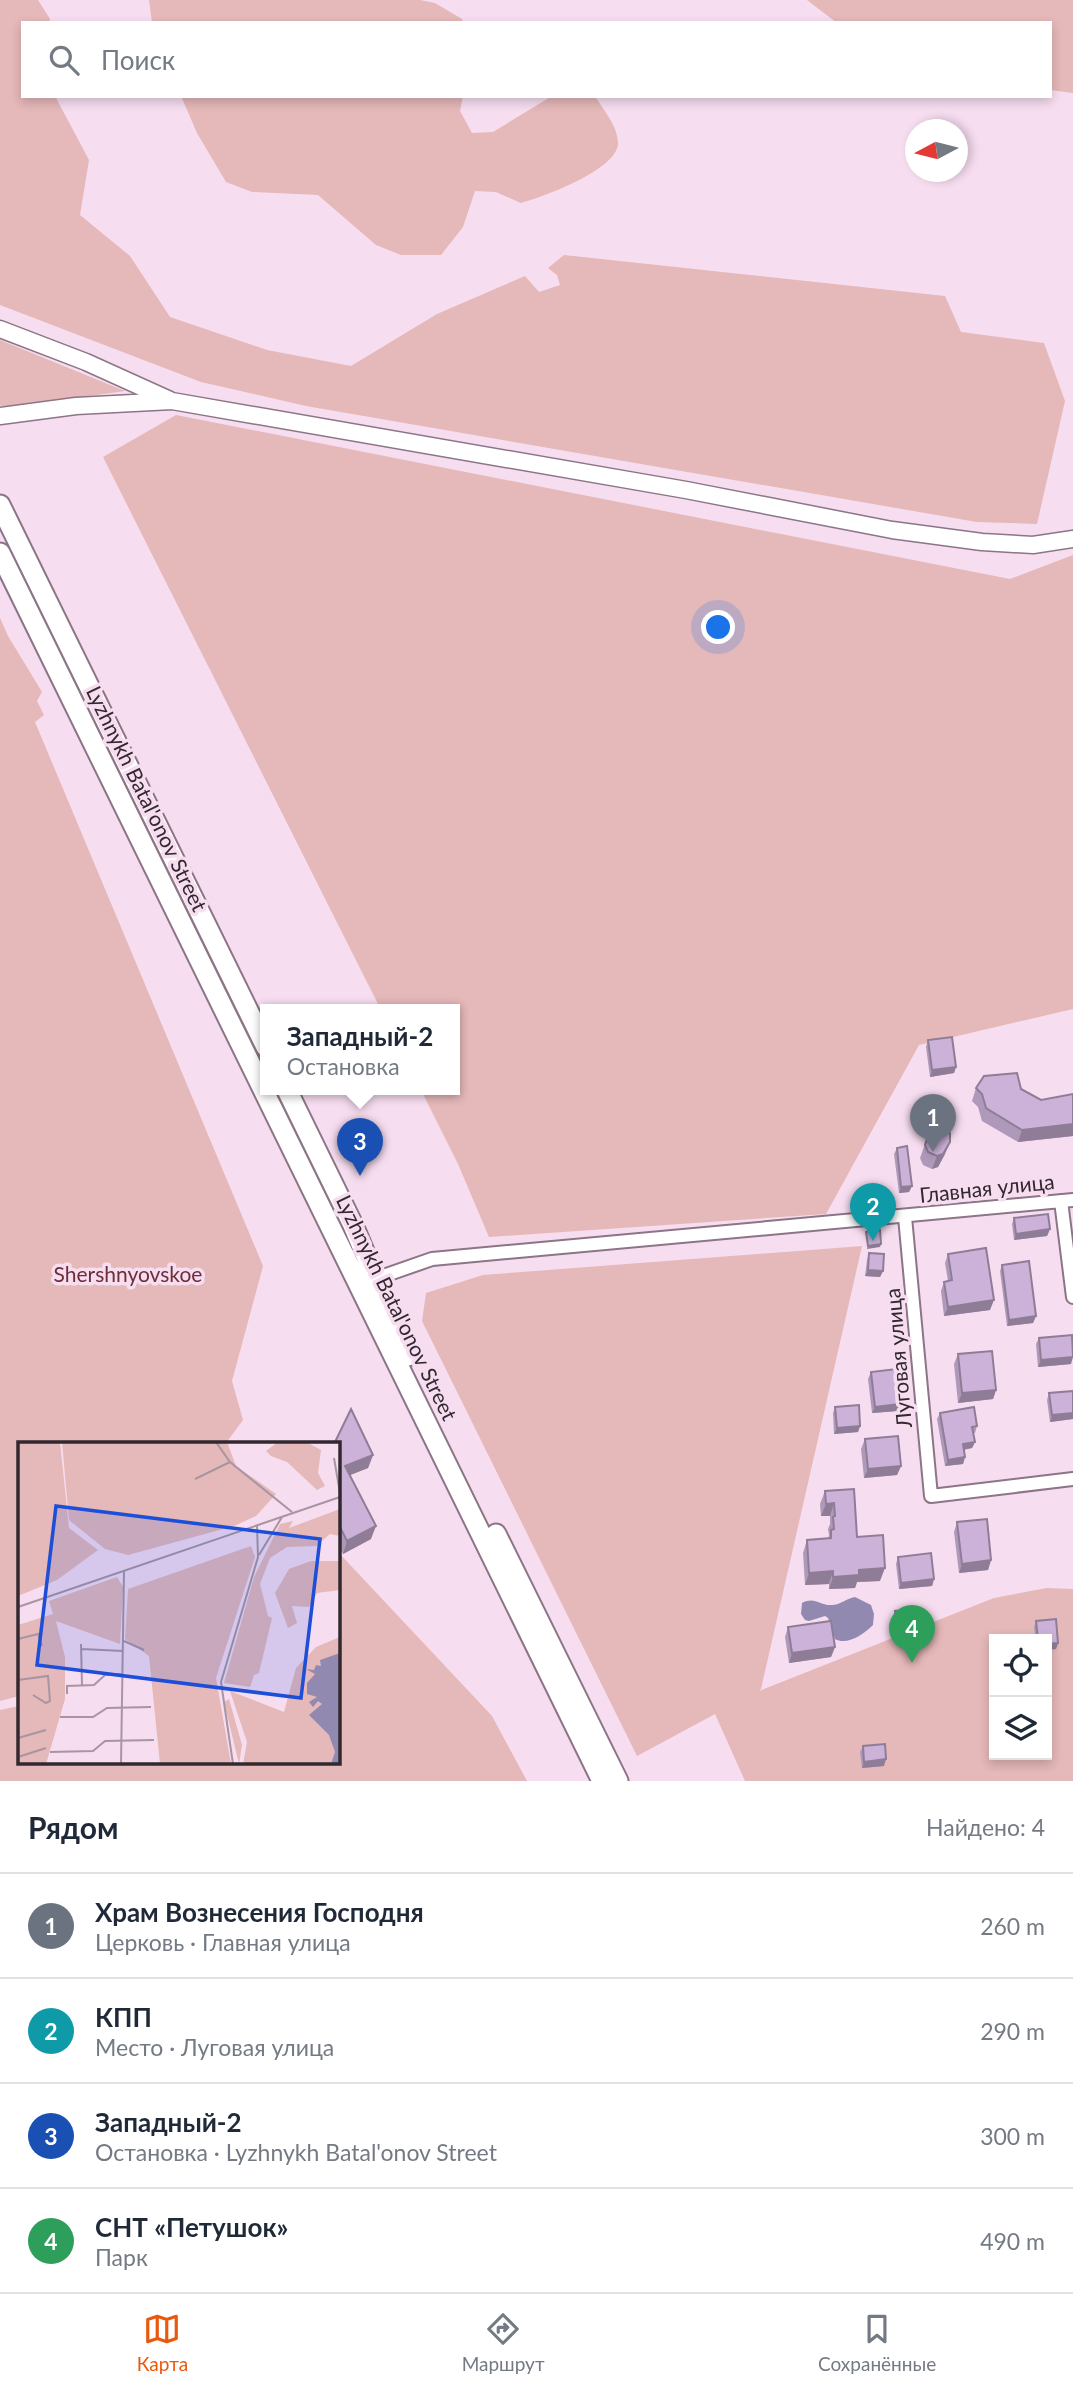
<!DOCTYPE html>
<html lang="ru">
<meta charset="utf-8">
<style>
body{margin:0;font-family:Lato,sans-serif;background:#f6f6f7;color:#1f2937}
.controls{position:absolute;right:21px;bottom:21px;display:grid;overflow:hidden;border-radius:0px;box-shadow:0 4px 10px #0003}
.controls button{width:63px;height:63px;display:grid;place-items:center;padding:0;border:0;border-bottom:2px solid #e0e1e3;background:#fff;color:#1f2937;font:35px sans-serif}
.compass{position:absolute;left:905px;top:119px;width:63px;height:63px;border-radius:50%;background:#fff;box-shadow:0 4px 10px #0003;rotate:263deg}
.you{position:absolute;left:719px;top:628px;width:24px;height:24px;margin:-18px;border:5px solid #fff;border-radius:50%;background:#1a73e8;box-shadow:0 0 0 10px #1a73e833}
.badge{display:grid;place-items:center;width:46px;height:46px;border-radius:50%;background:#ea580c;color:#fff;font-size:23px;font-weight:700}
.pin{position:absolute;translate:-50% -58px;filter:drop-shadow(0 2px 4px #0008)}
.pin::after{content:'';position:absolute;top:37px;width:24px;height:21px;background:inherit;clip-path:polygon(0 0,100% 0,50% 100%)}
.popup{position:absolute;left:260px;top:1004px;width:200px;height:91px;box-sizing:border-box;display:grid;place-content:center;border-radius:0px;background:#fff;filter:drop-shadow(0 2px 5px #0005);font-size:23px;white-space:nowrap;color:#747a83}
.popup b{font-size:26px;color:#1f2937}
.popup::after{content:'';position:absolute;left:50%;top:100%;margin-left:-14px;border:14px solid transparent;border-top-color:#fff}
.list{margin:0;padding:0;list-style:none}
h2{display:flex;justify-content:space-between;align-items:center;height:91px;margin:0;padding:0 28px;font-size:30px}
h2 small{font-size:23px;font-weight:400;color:#747a83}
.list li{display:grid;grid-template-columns:46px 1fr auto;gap:21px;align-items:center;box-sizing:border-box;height:105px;padding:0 28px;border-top:2px solid #e0e1e3}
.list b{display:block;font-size:26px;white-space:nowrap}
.list p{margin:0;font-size:23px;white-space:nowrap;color:#747a83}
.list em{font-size:23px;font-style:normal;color:#747a83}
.icon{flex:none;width:38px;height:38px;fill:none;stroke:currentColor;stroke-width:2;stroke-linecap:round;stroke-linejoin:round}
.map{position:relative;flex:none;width:1073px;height:1781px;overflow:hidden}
.search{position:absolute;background:#fff;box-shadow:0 4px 10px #0003;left:21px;right:21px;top:21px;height:77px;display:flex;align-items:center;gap:18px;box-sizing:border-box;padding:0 24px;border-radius:0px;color:#747a83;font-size:26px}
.sheet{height:511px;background:#fff}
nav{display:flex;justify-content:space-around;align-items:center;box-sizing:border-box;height:98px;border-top:2px solid #e0e1e3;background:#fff;font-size:19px;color:#747a83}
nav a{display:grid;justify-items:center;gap:4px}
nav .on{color:#ea580c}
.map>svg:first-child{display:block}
.green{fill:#e5b8b9;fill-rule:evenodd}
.water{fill:#9289b1}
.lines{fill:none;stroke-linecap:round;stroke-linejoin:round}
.minor-casing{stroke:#8b7586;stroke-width:16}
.tertiary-casing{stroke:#8b7586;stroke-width:19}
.secondary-casing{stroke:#8b7586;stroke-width:23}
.minor{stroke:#fff;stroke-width:12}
.tertiary{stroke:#fff;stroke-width:16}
.secondary{stroke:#fff;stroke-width:19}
.wall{fill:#af99ba}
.shaded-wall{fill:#8f7d97}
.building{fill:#ccb2d8;stroke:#8f7d97;stroke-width:2}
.labels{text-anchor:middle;stroke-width:7;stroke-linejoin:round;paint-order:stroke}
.street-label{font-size:21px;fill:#32282f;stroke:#f7ddf0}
.park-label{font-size:21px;fill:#6e2e35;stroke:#f7ddf0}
.inset-road{fill:none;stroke:#a895a3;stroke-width:2}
.view{fill:#1d4ed8;fill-opacity:0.15;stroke:#1d4ed8;stroke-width:3.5}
.inset-edge{fill:none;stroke:#32282f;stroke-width:3.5}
</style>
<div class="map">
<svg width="1073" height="1781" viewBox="0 0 1073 1781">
<rect width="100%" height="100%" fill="#f7ddf0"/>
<path class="green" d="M0,0H38L50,19L49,23H23V96H55L89,160L80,215L130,256L170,317L267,350L351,366L437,314L525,276L539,292L560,285L557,275L548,268L564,255L945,296L961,332L1044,343L1065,401L1037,524L977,522L306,406L201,382L0,305Z
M149,0H420L435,3L462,19L463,23H152Z
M807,0H1073V93L1050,90V23H837Z
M181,96H463L460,111L472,133L493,132L552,96H592L597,99C605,112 617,126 618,142C620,169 543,197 521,203L496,192L475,191L463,227L441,255H401L376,245L318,195L252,192L226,182L197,133Z
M0,340L125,391L5,408L0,405Z
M176,415L1010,579L1073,555V1009L919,1045L826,1214L489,1237L458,1164L421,1090H454V1010H381L103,457Z
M0,618L8,636L42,692L37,701L44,715L35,722L263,1266L232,1381L243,1420L226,1443H19V1696L0,1701Z
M862,1246L761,1689L759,1691L994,1598L1047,1588L1073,1589V1781H745L715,1714L637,1756L422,1321L426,1293L483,1275ZM994,1639H1047V1755H994Z
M338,1552L492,1716L527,1781H0V1710L19,1706V1762H338Z"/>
<path class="water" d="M855,1597L871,1605L874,1614L873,1625C864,1634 847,1646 835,1639L828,1618L825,1616L809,1621L805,1620L801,1614L802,1603C815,1596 820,1606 832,1605C840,1605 847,1598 855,1597Z"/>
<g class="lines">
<defs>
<path id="minor" d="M1061,1201L1073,1297
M905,1217L931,1496L1073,1479
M369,1281L432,1259L1073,1200"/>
<path id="tertiary" d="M0,329L86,362L170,400
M0,416L76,406L172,401L686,490L892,530L982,542L1033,545L1073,539"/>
<path id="secondary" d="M0,505L266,1047
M0,553L602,1781
M287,1090L353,1225L408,1356
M496,1534L618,1781"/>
</defs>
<use href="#minor" class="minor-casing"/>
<use href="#tertiary" class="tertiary-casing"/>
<use href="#secondary" class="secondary-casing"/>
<use href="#minor" class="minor"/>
<use href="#tertiary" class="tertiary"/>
<use href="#secondary" class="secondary"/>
</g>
<path class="wall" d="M928,1040L956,1067L954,1073L930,1077L926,1047Z
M976,1088L1021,1089L1041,1100L1073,1094V1136L1018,1142L982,1121L978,1107L972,1101Z
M930,1130L945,1154L938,1167L932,1169L923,1165L920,1158Z
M897,1148L912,1186L909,1192L899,1193L894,1154Z
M1014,1218L1050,1229L1047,1236L1014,1240L1012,1224Z
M869,1253L883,1271L880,1277L865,1276L867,1260Z
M948,1254L990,1310L944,1316L941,1291L944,1282L948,1281L945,1263Z
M1002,1265L1036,1316L1033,1323L1007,1326L1000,1271Z
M1039,1338L1071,1364L1038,1367L1036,1344Z
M958,1354L996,1390L993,1399L958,1403L954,1364Z
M871,1372L898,1411L872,1413L868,1379Z
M1073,1391V1419L1050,1422L1047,1400L1049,1393Z
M835,1407L860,1426L858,1432L834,1434L833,1413Z
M351,1409L373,1455L368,1468L350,1475L371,1539L343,1554L338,1545V1443H334Z
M940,1413L977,1426L975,1433H973L975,1442L972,1448L964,1450L965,1457L963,1464L945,1466L937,1419Z
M865,1439L901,1466L897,1475L864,1478L861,1449Z
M825,1491L857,1537L880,1581L857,1582L855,1588L829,1589V1584L805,1585L803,1553L807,1540L828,1539L829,1535L828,1529L830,1524V1516H821L820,1504Z
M957,1522L991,1560L988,1570L959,1573L954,1532Z
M898,1557L934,1579L932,1586L899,1589L896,1564Z
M895,1611L906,1640L895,1641L893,1618Z
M1036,1621L1058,1643L1056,1649L1047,1650V1639H1035L1034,1627Z
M788,1627L835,1647L831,1657L789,1663L785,1637Z
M863,1746L884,1766L862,1768L860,1752Z"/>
<path class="shaded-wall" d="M956,1067L954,1073L930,1077L932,1070Z
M1073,1124V1136L1018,1142L1022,1130Z
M950,1142L945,1154L938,1167L932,1169L937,1156Z
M912,1186L909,1192L899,1193L901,1187Z
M1050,1229L1047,1236L1014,1240L1016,1234Z
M881,1244L880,1247L867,1249L868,1246Z
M868,1270L883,1271L880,1277L865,1276Z
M994,1300L990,1310L944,1316L948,1307Z
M1036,1316L1033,1323L1007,1326L1009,1320Z
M1073,1357L1071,1364L1038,1367L1041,1360Z
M996,1390L993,1399L958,1403L962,1393Z
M900,1404L898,1411L872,1413L875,1407Z
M1073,1413V1419L1050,1422L1052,1415Z
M860,1426L858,1432L834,1434L837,1428Z
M975,1442L972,1448L961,1450L963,1444Z
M373,1455L368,1468L340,1479L345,1466Z
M965,1457L963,1464L945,1466L948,1460Z
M901,1466L897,1475L864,1478L868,1469Z
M834,1503L830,1516H821L826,1504Z
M376,1526L371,1539L343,1554L347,1541Z
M991,1560L988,1570L959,1573L962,1564Z
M885,1568L880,1581L857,1582L855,1588L829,1589L833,1577L859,1570Z
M833,1571L829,1584L805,1585L809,1573Z
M934,1579L932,1586L899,1589L901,1583Z
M908,1633L906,1640L895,1641L898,1635Z
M1058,1643L1056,1649L1047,1650V1644Z
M835,1647L831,1657L789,1663L792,1653Z
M886,1759L884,1766L862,1768L864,1762Z"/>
<path class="building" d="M952,1037L956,1067L932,1070L928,1040Z
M1017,1073L1021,1089L1041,1100L1073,1094V1124L1022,1130L986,1108L982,1094L976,1088L984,1076Z
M935,1126L946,1128L950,1133V1142L943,1154L937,1156L928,1152L925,1145L930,1130Z
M907,1146L912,1186L901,1187L897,1148Z
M1048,1214L1050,1229L1016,1234L1014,1218Z
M880,1230L881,1244L868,1246L866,1232Z
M986,1248L994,1300L948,1307L944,1282L952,1280L948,1254Z
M869,1253L884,1254L883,1271L868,1270Z
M1029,1261L1036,1316L1009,1320L1002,1265Z
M1072,1335L1073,1357L1041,1360L1039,1338Z
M992,1351L996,1390L962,1393L958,1354Z
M896,1369L900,1404L875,1407L871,1372Z
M1073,1391V1413L1052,1415L1049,1393Z
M859,1405L860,1426L837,1428L835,1407Z
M974,1407L977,1426L972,1427L975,1442L963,1444L965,1457L948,1460L940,1413Z
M351,1409L373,1455L345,1466L376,1526L347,1541L338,1523V1457L340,1455L338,1449V1443L335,1442Z
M898,1436L901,1466L868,1469L865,1439Z
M854,1489L857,1537L883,1535L885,1568L859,1570V1575L833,1577V1571L809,1573L807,1540L831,1538V1530L834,1529L833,1517L835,1516L834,1503L826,1504L825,1491Z
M987,1519L991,1560L962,1564L957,1522Z
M931,1553L934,1579L901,1583L898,1557Z
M905,1610L908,1633L898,1635L895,1611Z
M1056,1619L1058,1643L1047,1644V1639H1038L1036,1621Z
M831,1621L835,1647L792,1653L788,1627Z
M885,1744L886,1759L864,1762L863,1746Z"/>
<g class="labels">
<g class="street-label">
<text transform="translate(146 799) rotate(64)" y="7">Lyzhnykh Batal'onov Street</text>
<text transform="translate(987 1189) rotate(-6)" y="7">Главная улица</text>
<text transform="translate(396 1308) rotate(64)" y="7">Lyzhnykh Batal'onov Street</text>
<text transform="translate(899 1358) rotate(-95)" y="7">Луговая улица</text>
</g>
<g class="park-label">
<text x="128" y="1282">Shershnyovskoe</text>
</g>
</g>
<g transform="translate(18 1442)">
<rect width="322" height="322" fill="#f7ddf0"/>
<path d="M0,0H42L51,86L80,108L39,138L0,154ZM44,0H209L218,24L258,52L238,74L216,84L110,113L87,107L51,78ZM260,0L290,1L303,8L300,31L307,44L299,48L269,20L253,14L248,9ZM322,67V94L312,92L298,104L269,105L252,116L242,142L250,174L254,176L241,231L236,233L232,245L206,241L236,135L262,82L275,79L271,86ZM233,104L237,115L198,236L213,322H142L131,214L107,197L110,147ZM293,119H322V148L299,151L291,165L274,164L279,181L270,186L257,151L271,127ZM99,135L105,145L102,202L38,179L47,215V257L28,322H0V183L35,172L31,159ZM322,195V216L302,256L319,317L317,322H225L229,300L212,249L266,270L278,226L298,205ZM211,257L224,303L221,322L206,260Z" fill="#e5b8b9"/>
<path d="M322,211V322H313L317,310L311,293L291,273L304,262L300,259L295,265L291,260L299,255L289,252V241L297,232L288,227L296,228L298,223L303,224L302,218Z" fill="#9289b1"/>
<path class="inset-road" d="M198,0L212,20L274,70M316,16L322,51M177,37L212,20M241,113L264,75M0,165L322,55M0,197L20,192L24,204M106,199L126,208M63,202L64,243M64,207L105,209M0,238L30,234L32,259L28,261L15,253M49,252V244L76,243L87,233L105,232M42,275H75L89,266L133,265M0,296L28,288M32,310L75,309L87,299L136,298M0,315L28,306M103,322L106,128M215,322L203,240L240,115L239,83"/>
<path class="view" d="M38,64L302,97L283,256L19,223Z"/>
<rect width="322" height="322" class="inset-edge"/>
</g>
</svg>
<div class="controls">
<button><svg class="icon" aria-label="locate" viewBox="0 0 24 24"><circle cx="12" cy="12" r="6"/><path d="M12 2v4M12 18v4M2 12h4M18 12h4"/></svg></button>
<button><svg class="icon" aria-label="layers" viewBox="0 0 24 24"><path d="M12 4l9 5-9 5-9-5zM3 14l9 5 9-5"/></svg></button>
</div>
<svg class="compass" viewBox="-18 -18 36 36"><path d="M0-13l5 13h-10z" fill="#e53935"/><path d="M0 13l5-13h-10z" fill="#747a83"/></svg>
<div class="you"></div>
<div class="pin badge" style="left:933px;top:1152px;background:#6b7280">1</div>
<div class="pin badge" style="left:873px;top:1241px;background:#0f9aa8">2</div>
<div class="pin badge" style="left:360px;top:1176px;background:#1a4fb4">3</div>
<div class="popup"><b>Западный-2</b>Остановка</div>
<div class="pin badge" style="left:912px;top:1663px;background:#2e9e5b">4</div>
<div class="search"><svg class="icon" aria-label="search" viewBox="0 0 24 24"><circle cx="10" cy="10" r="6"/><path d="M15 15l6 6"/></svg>Поиск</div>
</div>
<section class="sheet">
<h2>Рядом<small>Найдено: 4</small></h2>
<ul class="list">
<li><span class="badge" style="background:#6b7280">1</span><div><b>Храм Вознесения Господня</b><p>Церковь · Главная улица</p></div><em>260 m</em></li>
<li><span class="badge" style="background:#0f9aa8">2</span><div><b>КПП</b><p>Место · Луговая улица</p></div><em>290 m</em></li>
<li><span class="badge" style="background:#1a4fb4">3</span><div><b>Западный-2</b><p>Остановка · Lyzhnykh Batal'onov Street</p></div><em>300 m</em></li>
<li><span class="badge" style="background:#2e9e5b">4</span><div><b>СНТ «Петушок»</b><p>Парк</p></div><em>490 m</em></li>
</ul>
</section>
<nav>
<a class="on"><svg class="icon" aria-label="map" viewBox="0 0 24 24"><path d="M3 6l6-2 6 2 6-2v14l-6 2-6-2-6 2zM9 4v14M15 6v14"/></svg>Карта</a>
<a><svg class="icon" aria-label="directions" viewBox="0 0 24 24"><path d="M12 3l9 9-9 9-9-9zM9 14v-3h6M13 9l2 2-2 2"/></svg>Маршрут</a>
<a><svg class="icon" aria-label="saved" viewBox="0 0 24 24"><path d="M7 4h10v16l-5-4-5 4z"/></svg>Сохранённые</a>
</nav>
